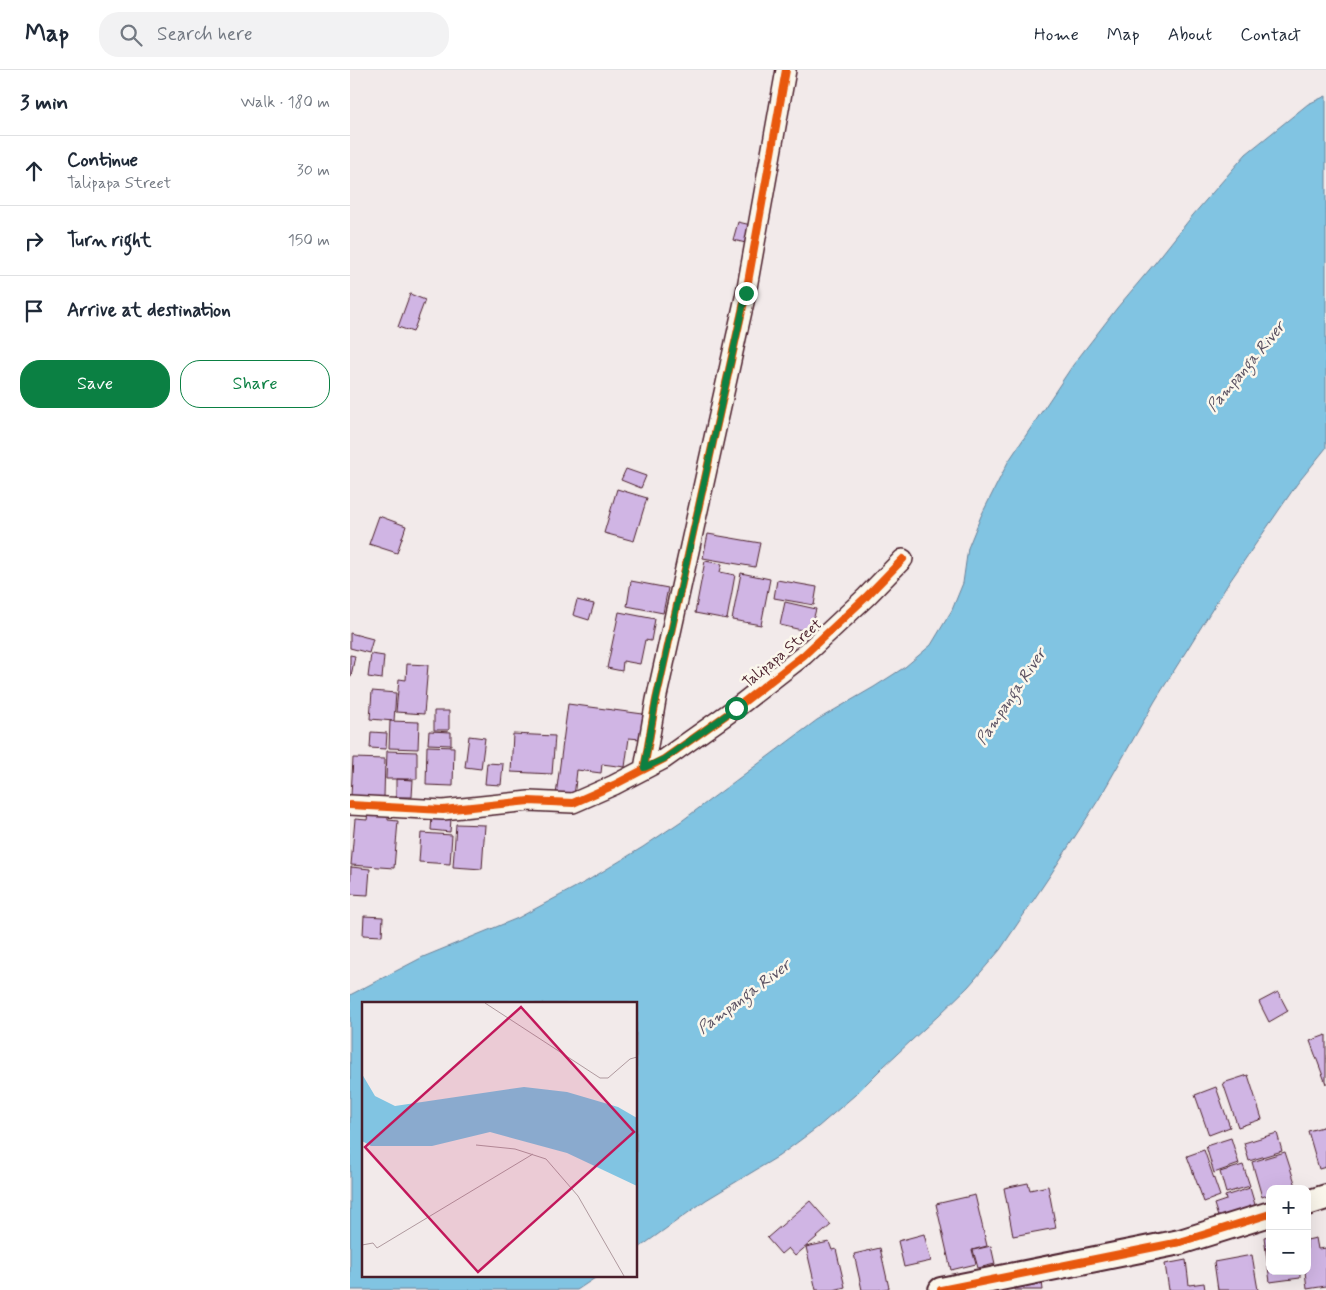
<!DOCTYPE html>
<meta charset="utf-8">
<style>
body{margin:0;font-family:Mynerve,sans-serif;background:#f2f2f3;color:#1f2937}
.controls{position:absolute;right:15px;bottom:15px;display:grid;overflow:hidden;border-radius:10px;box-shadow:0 5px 20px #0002}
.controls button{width:45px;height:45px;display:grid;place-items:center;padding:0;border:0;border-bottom:1px solid #e0e1e3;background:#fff;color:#1f2937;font:25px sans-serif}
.stop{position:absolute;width:15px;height:15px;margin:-11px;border:4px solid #0b8043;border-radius:50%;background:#fff}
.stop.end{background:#0b8043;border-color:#fff;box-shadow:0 1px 5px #0008}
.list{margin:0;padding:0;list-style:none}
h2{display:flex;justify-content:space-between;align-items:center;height:65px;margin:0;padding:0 20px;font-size:21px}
h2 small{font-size:16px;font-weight:400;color:#747a83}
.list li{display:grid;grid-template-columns:32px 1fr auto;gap:15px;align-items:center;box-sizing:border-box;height:70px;padding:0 20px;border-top:1px solid #e0e1e3}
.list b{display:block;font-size:19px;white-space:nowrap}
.list p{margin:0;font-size:16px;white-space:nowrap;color:#747a83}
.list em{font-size:16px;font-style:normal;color:#747a83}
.actions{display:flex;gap:10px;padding:15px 20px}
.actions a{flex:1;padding:11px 0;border:1px solid #0b8043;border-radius:20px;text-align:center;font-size:18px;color:#0b8043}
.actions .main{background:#0b8043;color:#fff}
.icon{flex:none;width:28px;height:28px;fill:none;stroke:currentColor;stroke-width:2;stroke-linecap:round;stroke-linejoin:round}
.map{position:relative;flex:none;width:976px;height:1220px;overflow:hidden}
header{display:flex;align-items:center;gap:30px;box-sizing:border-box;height:70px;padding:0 25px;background:#fff;border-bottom:1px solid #e0e1e3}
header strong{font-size:24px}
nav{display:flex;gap:28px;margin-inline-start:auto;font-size:18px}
.search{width:350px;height:45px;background:#f2f2f3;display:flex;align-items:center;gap:12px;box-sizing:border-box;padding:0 18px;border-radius:20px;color:#747a83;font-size:19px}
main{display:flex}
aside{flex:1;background:#fff}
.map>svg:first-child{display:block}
.water{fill:#81c4e2;stroke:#6b8299}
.building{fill:#d0b5e4;stroke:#4a1f2b}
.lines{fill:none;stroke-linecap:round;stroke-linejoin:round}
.minor-casing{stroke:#4a1f2b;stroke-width:22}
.tertiary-casing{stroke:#4a1f2b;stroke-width:28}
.minor{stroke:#fbf7ec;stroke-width:19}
.tertiary{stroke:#fbf7ec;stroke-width:24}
.cycleway-casing{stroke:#fbf7ec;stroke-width:11}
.cycleway{stroke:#e8590c;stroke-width:8}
.route{stroke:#0b8043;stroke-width:6}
.labels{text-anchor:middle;stroke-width:5;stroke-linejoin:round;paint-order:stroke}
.street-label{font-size:15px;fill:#4a1f2b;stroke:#fbf7ec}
.water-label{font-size:16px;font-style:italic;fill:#5a5162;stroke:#fbf7ec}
.inset-road{fill:none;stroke:#af999e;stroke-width:1}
.view{fill:#c2185b;fill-opacity:0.15;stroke:#c2185b;stroke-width:2.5}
.inset-edge{fill:none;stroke:#4a1f2b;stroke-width:2.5}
</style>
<header>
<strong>Map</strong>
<div class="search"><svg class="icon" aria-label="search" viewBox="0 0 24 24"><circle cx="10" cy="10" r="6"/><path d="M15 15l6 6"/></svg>Search here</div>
<nav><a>Home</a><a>Map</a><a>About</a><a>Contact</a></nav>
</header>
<main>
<aside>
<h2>3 min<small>Walk · 180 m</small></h2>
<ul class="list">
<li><svg class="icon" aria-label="ahead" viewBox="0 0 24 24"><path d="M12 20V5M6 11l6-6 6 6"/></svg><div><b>Continue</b><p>Talipapa Street</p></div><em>30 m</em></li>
<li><svg class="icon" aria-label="right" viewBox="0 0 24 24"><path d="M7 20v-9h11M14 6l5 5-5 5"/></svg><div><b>Turn right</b></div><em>150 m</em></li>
<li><svg class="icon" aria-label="arrive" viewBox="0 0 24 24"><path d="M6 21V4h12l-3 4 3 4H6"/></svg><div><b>Arrive at destination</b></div></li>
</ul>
<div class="actions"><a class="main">Save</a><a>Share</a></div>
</aside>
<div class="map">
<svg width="976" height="1220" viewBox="0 0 976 1220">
<rect width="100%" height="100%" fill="#f2eaea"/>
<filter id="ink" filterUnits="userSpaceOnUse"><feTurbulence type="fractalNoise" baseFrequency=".02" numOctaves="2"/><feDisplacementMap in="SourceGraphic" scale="10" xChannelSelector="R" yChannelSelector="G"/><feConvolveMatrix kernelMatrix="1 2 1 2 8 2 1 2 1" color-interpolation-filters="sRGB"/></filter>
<g filter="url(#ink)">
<path class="water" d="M976,26V378L947,414L878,514L805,631L749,729L701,804L650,880L618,917L588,946L534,996L505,1025L468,1057L429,1086L356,1130L286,1180V934H14V1206H248L227,1220H0V925L73,887L168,848L237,811L293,777L333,750L467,650L524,617L555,597L581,575L602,540L613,513L618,478L631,446L658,392L723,295L767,238L805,193L843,145L896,84L958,34Z"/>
<path class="building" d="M388,152L401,155L396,173L383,170Z
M60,224L75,230L63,262L48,257Z
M276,399L296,406L291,418L271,410Z
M267,419L297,428L284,471L254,463Z
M29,446L56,456L47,483L19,474Z
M358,464L410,473L405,497L353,488Z
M355,491L372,494L370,502L385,505L377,549L345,543Z
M391,503L420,509L411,555L382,550Z
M427,510L467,517L464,535L424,528Z
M281,511L318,518L313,543L277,536Z
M227,530L244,534L239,550L223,545Z
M435,532L466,539L460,562L430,555Z
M269,542L305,549L301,571L295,570L290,594L273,591L272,601L257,598Z
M0,563L23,569L19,583L0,578Z
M21,584L34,586L32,609L18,607Z
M0,585L5,586L1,606H0Z
M57,594L78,595L74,644L46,642L49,609L56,610Z
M22,621L46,623L44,651L20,649Z
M218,634L293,644L290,669L279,668L275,697L252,694L251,703L227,700L224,727L206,725Z
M84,641H99V660H84Z
M40,651L69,652L68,679L39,678Z
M79,661L101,662V675L78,674Z
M21,662L37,663L36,679L20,678Z
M163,664L205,666L202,704L161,702Z
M119,666L135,668L131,699L115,697Z
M77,676L104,677L103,716L76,715Z
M37,681L67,682V709H36Z
M3,688L35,689L34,727L1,726Z
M137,693L153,694L151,715L135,714Z
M46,709L63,710L62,727H46Z
M18,743L38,745V750L48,751L44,798L1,795L5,749L17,750Z
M82,747L101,749L100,762L81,760Z
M106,754L135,755L132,799L103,797Z
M71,763L102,765L100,794L69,792Z
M1,797L20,799L18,825L0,824Z
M14,846L33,847L32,866L13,865Z
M928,922L938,941L919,952L909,932Z
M976,965V1014L960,971Z
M898,1005L912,1049L888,1057L873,1013Z
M866,1017L880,1057L859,1065L845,1025Z
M976,1056V1097L969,1099L958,1061Z
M927,1063L932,1081L899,1091L894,1073Z
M881,1068L889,1094L864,1103L856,1076Z
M854,1080L870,1126L854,1132L837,1086Z
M935,1082L946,1116L937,1119H920V1124L912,1127L902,1092Z
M893,1095L900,1116L876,1123L870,1102Z
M678,1113L680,1120L698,1116L706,1158L663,1166L654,1118Z
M900,1118L906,1138L869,1150L864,1134L876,1130L875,1126Z
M625,1125L637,1176L622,1180L626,1194L601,1200L586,1134Z
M460,1131L481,1155L445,1186L438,1178L431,1184L417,1168Z
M574,1164L581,1191L554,1197L548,1171Z
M920,1166V1201H950V1208L920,1212L914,1167Z
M966,1168L968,1179L976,1178V1216L957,1219L955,1201H957V1170Z
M479,1172L482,1180L486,1179L495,1217L484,1220H466L456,1177Z
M641,1176L645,1194L628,1198L623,1180Z
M530,1178L539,1218L529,1220H512L504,1184Z
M902,1185L908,1220H868L864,1192Z
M836,1190L839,1215L854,1213L855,1220H819L815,1194Z
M692,1212L693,1220H665L664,1215Z"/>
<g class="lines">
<defs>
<path id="minor" d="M294,699L306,630L396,223L436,0
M0,735L93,740L179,731L223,733L264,715L314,689L386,638L454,585L516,527L553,489"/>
<path id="tertiary" d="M957,1133L976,1127
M591,1220L830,1172L920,1144"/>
</defs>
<use href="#minor" class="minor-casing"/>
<use href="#tertiary" class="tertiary-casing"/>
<use href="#minor" class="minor"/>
<use href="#tertiary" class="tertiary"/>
<defs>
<path id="cycleway" d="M294,699L306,630L396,223L436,0
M0,735L93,740L179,731L223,733L264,715L314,689L386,638L454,585L516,527L553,489
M591,1220L830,1172L920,1144"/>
</defs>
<use href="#cycleway" class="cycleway-casing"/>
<use href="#cycleway" class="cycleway"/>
</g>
</g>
<g class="lines" filter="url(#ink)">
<path class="route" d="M386,638L314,689L294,698L306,630L396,223"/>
</g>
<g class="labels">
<g class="street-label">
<text transform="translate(432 583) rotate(-40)" y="5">Talipapa Street</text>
</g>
<g class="water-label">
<text transform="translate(895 296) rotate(-50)" y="6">Pampanga River</text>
<text transform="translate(660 626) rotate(-56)" y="6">Pampanga River</text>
<text transform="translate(393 926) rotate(-37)" y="6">Pampanga River</text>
</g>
</g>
<g transform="translate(12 932)">
<rect width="275" height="275" fill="#f2eaea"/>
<path d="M0,72L13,94L33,104L162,85L205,90L256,105L275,116V184L205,151L128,130L70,144H9L0,139Z" fill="#81c4e2"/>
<path class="inset-road" d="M123,1L238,76H246L268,57L275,55M114,143L153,147L184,157L216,194L262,274M0,243L11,241L15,246L171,152"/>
<path class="view" d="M159,5L272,130L116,270L3,145Z"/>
<rect width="275" height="275" class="inset-edge"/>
</g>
</svg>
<div class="controls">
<button>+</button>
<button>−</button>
</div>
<div class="stop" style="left:386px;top:638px"></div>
<div class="stop end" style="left:396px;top:223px"></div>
</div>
</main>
